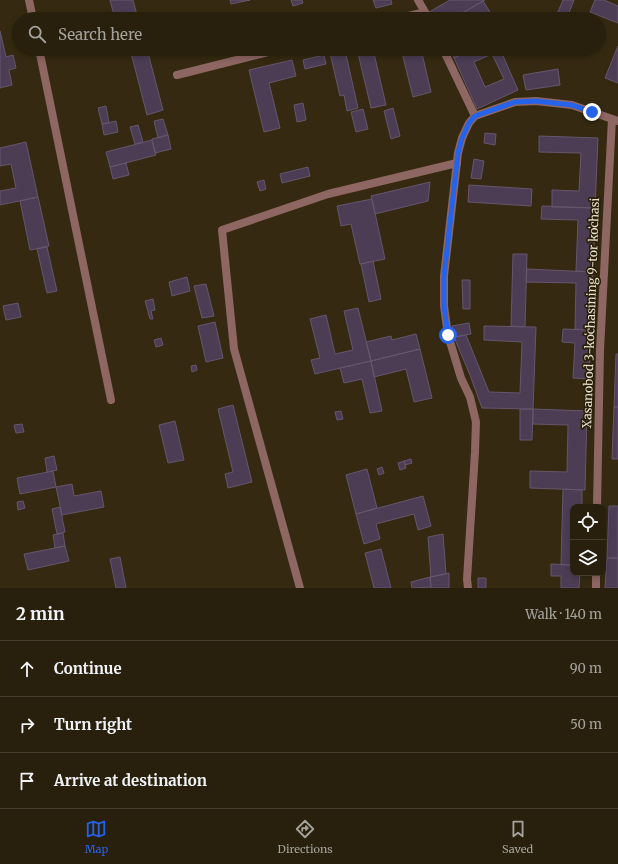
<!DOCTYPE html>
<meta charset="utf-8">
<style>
body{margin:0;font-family:Merriweather,serif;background:#302816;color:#f1f3f6}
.controls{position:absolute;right:12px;bottom:12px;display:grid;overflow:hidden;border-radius:8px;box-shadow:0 2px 6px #0003}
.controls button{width:36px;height:36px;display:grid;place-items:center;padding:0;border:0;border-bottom:1px solid #443e2e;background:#28200d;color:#f1f3f6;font:20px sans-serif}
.stop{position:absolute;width:12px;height:12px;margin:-9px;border:3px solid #2563eb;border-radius:50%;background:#fff}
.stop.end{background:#2563eb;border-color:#fff;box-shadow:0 1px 4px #0008}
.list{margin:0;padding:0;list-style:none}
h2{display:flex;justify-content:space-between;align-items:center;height:52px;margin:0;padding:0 16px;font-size:17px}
h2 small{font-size:13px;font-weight:400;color:#a5a39d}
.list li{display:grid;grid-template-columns:26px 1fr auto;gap:12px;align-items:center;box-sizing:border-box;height:56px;padding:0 16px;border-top:1px solid #443e2e}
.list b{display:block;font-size:15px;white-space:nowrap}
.list em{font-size:13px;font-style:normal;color:#a5a39d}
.icon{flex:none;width:22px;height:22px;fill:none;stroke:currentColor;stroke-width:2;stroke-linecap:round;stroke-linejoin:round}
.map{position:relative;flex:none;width:618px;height:588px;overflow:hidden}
.search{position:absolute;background:#28200d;box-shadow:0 2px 6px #0003;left:12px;right:12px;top:12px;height:44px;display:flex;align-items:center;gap:10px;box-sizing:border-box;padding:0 14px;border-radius:22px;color:#a5a39d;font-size:15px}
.sheet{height:220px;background:#28200d}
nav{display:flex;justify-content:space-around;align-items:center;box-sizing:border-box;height:56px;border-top:1px solid #443e2e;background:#28200d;font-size:11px;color:#a5a39d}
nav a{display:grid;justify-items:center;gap:2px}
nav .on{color:#2563eb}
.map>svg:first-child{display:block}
.building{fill:#4c3d54;stroke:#65566e;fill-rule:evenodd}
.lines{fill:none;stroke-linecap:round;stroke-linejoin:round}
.service{stroke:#8e6662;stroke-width:8}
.minor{stroke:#8e6662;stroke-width:8}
.route{stroke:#2563eb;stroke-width:5}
.labels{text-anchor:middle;stroke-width:3.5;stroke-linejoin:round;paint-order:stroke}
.street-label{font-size:12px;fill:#e7e1d2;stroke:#2b2007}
</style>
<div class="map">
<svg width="618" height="588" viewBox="0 0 618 588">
<rect width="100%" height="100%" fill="#352a11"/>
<path class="building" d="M110,0H133L138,19H115Z
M230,0H250L231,4Z
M291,0H302L303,3L293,6Z
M373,0H391L392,4L376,8Z
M450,0H485L452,19H432L429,12Z
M563,0H574L567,18L557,14Z
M595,0H604L618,6V23L590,12Z
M483,1L490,12L477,19H452Z
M0,31L6,57L13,55L16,68L9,70L12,85L0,88Z
M618,46V83L605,78Z
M82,49H91V52L83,54Z
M130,49H147L163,110L147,115Z
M357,49H373L386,105L371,108Z
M401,49H421L431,92L413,97Z
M449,49H468L469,51L454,58Z
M473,49H500L518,90L477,109L454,58ZM492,54L504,79L485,87L474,62Z
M345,50L358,108L347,111L344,95L340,96L330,53Z
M324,55L326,64L305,69L303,60Z
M292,60L296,76L269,83L280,128L264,132L249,70Z
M558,69L560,85L526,90L523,75Z
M303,103L306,120L297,122L294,105Z
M106,106L109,123L102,124L98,108Z
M393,108L400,136L391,139L384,111Z
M363,109L368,129L356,132L351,112Z
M163,119L168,135L158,138L154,121Z
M116,121L118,132L104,135L102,124Z
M138,125L143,142L135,144L130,127Z
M485,133L496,134L495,145L484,143Z
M168,135L171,149L155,153L152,139Z
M539,136L598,138L595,208L552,207V190L579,191L581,153L539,152Z
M152,140L156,155L110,167L106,152Z
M26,142L38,197L0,205V191L16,188L11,164L0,166V148Z
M474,159L484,161L481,179L471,178Z
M126,163L129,175L113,179L110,167Z
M308,167L310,176L282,183L280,174Z
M264,180L266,189L260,191L257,182Z
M430,182L428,201L375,214L371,196Z
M469,185L532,189L531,206L468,202Z
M38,197L49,246L30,250L20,201Z
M372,199L385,259L360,264L351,224L341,226L337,206Z
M542,206L595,208L593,272L576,271L578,220L541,219Z
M47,247L57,291L47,293L37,249Z
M513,254H527L525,327L511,326Z
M373,261L381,299L369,302L361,264Z
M527,269L593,272L591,330L575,329L576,283L526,282Z
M187,277L190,291L172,296L169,282Z
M462,280H470V309H463Z
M206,284L214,316L202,318L194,286Z
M153,299L155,310L151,311L153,319H150L145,301Z
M18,303L21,317L6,320L3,306Z
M358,308L371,361L315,374L311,360L320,358L310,319L326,315L335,354L353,350L344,311Z
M215,322L223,358L206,362L198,326Z
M469,323L471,334L454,337L452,326Z
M484,326L536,327L533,409L482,408L470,375L454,337L466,335L489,392L520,393L522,342L484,340Z
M563,329L591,330L589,379L573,378L575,343L562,342Z
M416,334L420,349L371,361L366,342L391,336L392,340Z
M161,338L163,345L156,347L154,340Z
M420,349L432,398L414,402L406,369L374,377L371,361Z
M616,354H618V407H614Z
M371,361L382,411L370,413L362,379L344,383L340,368Z
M196,365L197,370L192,372L191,366Z
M233,405L252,482L228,488L225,474L233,472L218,409Z
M614,407H618V459H612Z
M520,409H533L532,440H520Z
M533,409L587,411L585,490L530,488V471L567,472L568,425L533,424Z
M341,411L343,419L337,420L335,412Z
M175,421L184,460L168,463L159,425Z
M22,424L24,432L16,433L14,425Z
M54,456L57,470L47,472L45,458Z
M411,459L412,463L405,465L404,461Z
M404,461L406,468L400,470L398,463Z
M382,467L384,473L379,475L377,469Z
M367,469L377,508L356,514L346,475Z
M53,471L56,487L20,494L17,478Z
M72,484L74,496L101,491L104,507L62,515L56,487Z
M563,489L582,490V507H573V565H561Z
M423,496L431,526L418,530L414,514L376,524L380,539L364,544L356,514Z
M23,501L25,508L18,510L17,502Z
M609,506H618V558H607Z
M60,507L65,532L57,534L52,509Z
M63,533L65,546L55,548L53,535Z
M443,534L446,574L431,577L428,537Z
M65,546L69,561L28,570L24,554Z
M381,549L391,588H374L365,553Z
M120,557L126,588H116L110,559Z
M607,558H618V588H605Z
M551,564L573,565V573H580L579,588H561V576H551Z
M449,573V588H431L430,577Z
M430,577L431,587L412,588L411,582Z
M478,578H486V588H478Z"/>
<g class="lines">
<path class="service" d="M300,588L234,349L222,230L328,194L457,163"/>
<path class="minor" d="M29,0L33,19
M418,0L429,19
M397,19L425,12
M39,49L111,400
M443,49L475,116
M177,75L280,49
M597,507L600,350L612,119
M468,588L467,579L475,452L476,422L470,397L461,378L448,335L444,306V276L458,153L462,138L469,123L475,116L515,102L536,101L572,105L618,121
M596,588V573"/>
</g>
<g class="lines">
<path class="route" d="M448,335L444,306V276L458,153L462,138L469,123L475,116L515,102L536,101L572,105L592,112"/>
</g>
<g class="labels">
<g class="street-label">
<text transform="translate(591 313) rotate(-88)" y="4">Xasanobod 3-koʻchasining 9-tor koʻchasi</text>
</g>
</g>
</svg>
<div class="controls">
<button><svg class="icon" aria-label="locate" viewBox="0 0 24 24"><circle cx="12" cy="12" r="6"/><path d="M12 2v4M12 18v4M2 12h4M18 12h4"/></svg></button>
<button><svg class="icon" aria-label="layers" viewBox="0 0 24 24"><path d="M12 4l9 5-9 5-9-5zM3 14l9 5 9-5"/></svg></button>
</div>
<div class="stop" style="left:448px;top:335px"></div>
<div class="stop end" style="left:592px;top:112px"></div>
<div class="search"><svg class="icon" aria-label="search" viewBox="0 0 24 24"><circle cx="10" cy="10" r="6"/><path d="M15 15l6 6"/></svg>Search here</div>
</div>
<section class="sheet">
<h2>2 min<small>Walk · 140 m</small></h2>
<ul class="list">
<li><svg class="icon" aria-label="ahead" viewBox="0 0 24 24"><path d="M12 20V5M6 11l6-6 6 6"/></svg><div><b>Continue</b></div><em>90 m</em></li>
<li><svg class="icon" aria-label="right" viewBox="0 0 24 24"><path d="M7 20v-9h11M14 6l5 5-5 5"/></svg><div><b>Turn right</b></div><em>50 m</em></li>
<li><svg class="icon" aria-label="arrive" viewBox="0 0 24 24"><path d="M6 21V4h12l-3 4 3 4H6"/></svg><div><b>Arrive at destination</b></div></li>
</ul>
</section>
<nav>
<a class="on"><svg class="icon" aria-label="map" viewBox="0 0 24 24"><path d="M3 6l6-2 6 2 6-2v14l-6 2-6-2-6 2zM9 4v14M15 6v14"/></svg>Map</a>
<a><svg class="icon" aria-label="directions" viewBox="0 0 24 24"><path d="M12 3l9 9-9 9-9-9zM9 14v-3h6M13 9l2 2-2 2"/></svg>Directions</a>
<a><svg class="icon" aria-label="saved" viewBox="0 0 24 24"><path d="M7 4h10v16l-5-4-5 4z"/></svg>Saved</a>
</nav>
